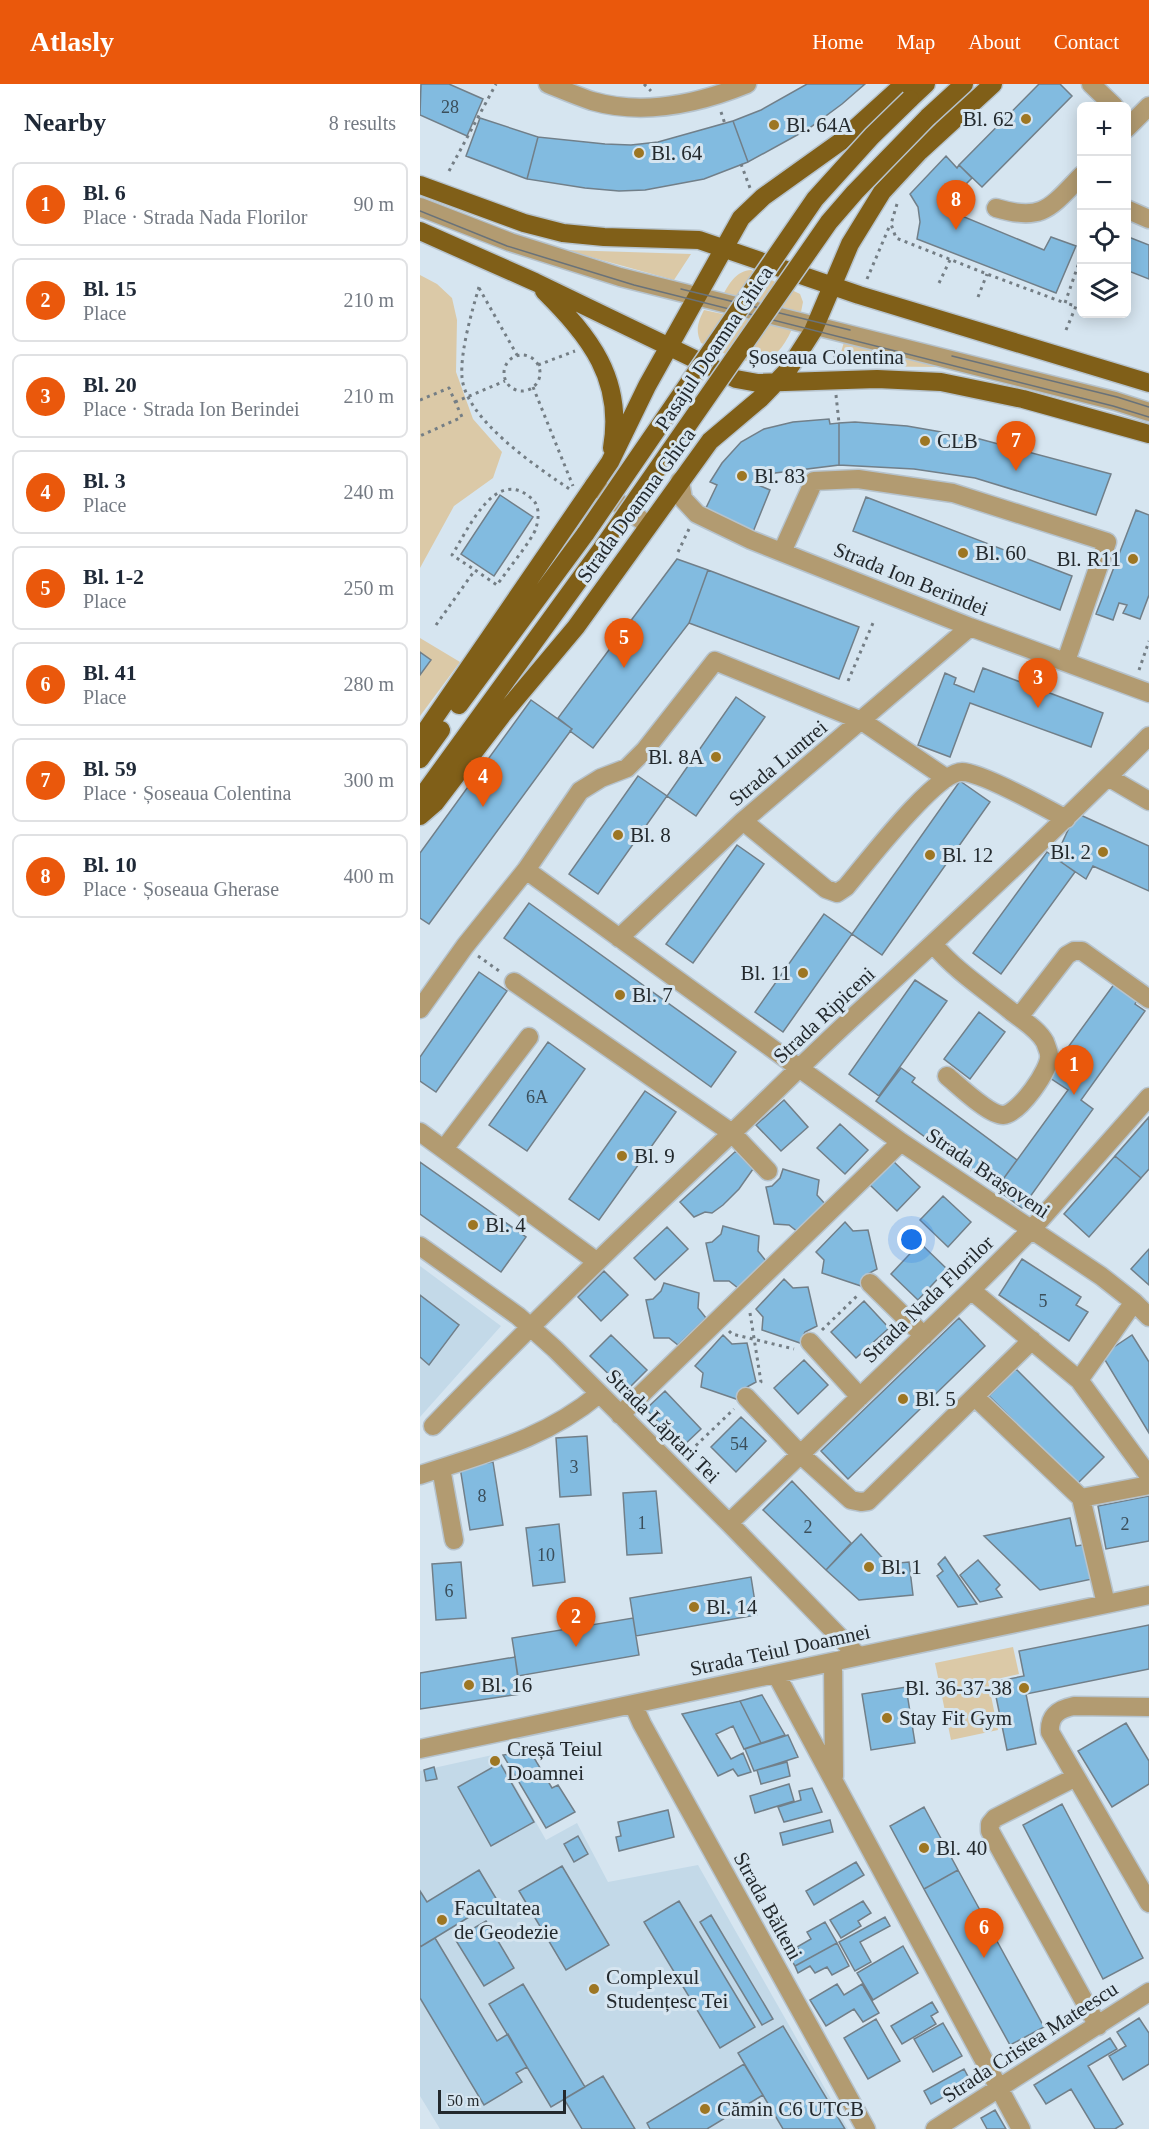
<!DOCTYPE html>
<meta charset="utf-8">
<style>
body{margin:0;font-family:Georgia,serif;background:#f2f2f3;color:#1f2937}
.controls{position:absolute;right:18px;top:18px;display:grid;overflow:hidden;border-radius:9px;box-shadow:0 3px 15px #0003}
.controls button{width:54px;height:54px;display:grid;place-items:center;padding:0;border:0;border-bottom:2px solid #e0e1e3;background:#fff;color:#1f2937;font:30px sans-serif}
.scale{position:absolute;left:18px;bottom:15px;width:128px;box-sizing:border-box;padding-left:6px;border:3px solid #23292d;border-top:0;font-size:16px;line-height:21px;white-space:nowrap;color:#23292d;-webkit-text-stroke:4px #d6e5f0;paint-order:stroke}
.you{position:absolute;left:492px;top:1156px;width:21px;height:21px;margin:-15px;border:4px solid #fff;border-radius:50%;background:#1a73e8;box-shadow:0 0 0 9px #1a73e833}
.badge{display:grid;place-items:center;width:39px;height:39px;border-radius:50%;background:#ea580c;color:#fff;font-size:20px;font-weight:700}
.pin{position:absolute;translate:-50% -50px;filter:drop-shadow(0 2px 3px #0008)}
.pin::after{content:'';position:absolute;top:32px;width:21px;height:18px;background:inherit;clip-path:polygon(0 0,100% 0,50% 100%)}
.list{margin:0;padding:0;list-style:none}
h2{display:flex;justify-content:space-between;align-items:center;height:78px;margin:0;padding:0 24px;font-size:26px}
h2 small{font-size:20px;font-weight:400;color:#747a83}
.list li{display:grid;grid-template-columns:39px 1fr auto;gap:18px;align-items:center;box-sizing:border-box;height:84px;margin:0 12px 12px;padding:0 12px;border:2px solid #e0e1e3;border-radius:9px}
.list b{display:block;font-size:22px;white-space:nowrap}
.list p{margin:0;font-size:20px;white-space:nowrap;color:#747a83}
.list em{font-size:20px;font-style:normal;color:#747a83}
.icon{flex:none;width:33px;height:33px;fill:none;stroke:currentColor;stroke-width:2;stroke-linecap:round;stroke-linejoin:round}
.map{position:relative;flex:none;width:729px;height:2045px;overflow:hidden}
header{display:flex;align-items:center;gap:36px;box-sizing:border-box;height:84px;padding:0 30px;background:#ea580c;color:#fff}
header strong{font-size:28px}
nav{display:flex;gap:33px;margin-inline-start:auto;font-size:21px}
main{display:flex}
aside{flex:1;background:#fff}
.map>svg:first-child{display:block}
.built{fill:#c3d9e8}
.green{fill:#dbc9a7}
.building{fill:#82bbe0;stroke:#717f89;stroke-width:1.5}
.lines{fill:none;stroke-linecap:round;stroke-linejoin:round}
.minor-casing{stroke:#b6c3cd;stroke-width:21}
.major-casing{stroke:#b6c3cd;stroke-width:21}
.path{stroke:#747e85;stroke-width:3;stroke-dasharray:3 4.5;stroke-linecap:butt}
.minor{stroke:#b29b71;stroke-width:18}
.major{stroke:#805f18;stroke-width:18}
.tram{stroke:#697279;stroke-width:1.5}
.major-bridge-casing{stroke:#b6c3cd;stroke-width:21;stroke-linecap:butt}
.major-bridge{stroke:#805f18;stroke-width:18}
.poi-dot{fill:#9d7623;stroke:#d6e5f0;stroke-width:2}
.labels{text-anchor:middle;stroke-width:6;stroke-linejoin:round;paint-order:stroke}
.number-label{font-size:18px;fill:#3b4e5a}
.poi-label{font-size:21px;fill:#23292d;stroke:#d6e5f0;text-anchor:start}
.street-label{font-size:21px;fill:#23292d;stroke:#d6e5f0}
</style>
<header>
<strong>Atlasly</strong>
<nav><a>Home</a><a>Map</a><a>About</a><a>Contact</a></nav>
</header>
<main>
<aside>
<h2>Nearby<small>8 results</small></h2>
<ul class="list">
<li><span class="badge">1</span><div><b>Bl. 6</b><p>Place · Strada Nada Florilor</p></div><em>90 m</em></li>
<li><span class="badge">2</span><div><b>Bl. 15</b><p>Place</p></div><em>210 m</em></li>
<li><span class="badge">3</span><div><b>Bl. 20</b><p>Place · Strada Ion Berindei</p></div><em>210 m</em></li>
<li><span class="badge">4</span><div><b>Bl. 3</b><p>Place</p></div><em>240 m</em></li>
<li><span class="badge">5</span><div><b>Bl. 1-2</b><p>Place</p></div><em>250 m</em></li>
<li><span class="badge">6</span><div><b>Bl. 41</b><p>Place</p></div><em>280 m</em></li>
<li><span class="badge">7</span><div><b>Bl. 59</b><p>Place · Șoseaua Colentina</p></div><em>300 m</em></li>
<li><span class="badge">8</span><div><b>Bl. 10</b><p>Place · Șoseaua Gherase</p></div><em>400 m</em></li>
</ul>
</aside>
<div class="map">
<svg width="729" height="2045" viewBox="0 0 729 2045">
<rect width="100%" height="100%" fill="#d6e5f0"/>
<path class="built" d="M0,1182L81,1242L0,1333Z
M77,1670L126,1756L157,1739L188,1798L278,1781L428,2045H20L0,2012V1687Z"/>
<path class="green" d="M145,166L271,170L254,196Z
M331,186L380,210L383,218L381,228L304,209C310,198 317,187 331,186Z
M0,191L17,200L32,214L37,236L36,288L53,335L82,368L73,394L34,422L0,484Z
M284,226L372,245C349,297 321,276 281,259C275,246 278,238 284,226Z
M424,258L519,283L417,282Z
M0,554L40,578L0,632Z
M593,1563L599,1590L568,1597L578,1646L531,1656L515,1579Z"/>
<path class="building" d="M1,0H29L63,15L47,52L0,31Z
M387,0H445L422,20L388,45L328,78L313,37L341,26Z
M619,0H640L652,12L562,103L539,81Z
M60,34L118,53L107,95L46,72Z
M313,37L328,78L284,95L225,106L199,107L165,104L107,95L118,53L185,60L211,61L238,58Z
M526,72L537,84L539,81L552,94L533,113L537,130L624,166L631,153L656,162L636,209L497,155L500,138L498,123L490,110Z
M706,152L729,161V195L706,186Z
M409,335L410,340L419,339V381L355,389L345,395L338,401L350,406L333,448L285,426L297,401L290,398L302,379L321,358L344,345L373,338Z
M435,338L487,342L556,354L691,390L676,431L555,394L494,385L419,381V339Z
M80,411L113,433L74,492L41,470Z
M446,413L652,492L640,526L433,447Z
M716,426L729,431V511L720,535L703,529L707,521L699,519L693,536L676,530Z
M257,475L288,486L269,539L173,664L150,647L152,645L138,634Z
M288,486L439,543L419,595L269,539Z
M0,568L11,576L0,591Z
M563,584L683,629L671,663L550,619L530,673L498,661L525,589L536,594L534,600L554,608Z
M316,613L345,633L276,732L247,712Z
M111,616L152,645L9,840L0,834V769Z
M218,692L247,712L178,810L149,790Z
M540,697L570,718L462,871L432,850Z
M656,729L729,762V807L673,782L666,795L635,774Z
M317,761L344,780L273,879L246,860Z
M627,768L655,788L581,890L553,869Z
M109,819L316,968L291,1003L84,854Z
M404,830L432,850L363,948L335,928Z
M59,888L87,907L16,1008L0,997V973Z
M495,896L527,917L459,1012L429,990Z
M695,899L719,913L715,920L725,927L661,1016L673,1025L602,1124L576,1105L648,1006L627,992Z
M559,928L585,948L550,995L524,975Z
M128,958L165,985L107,1067L69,1041Z
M481,984L495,994L492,998L597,1076L576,1105L456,1017Z
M225,1007L256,1028L179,1136L149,1115Z
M364,1016L388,1043L361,1067L336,1041Z
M729,1033V1085L721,1094L695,1072Z
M420,1040L448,1066L425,1090L397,1064Z
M316,1067L333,1085L319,1105L303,1121L292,1129L285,1128L274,1133L260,1118Z
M695,1072L721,1094L669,1153L644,1130Z
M473,1077L500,1103L477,1127L450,1101Z
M0,1078L106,1153L81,1188L0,1130Z
M363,1085L399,1096L397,1111L406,1121L378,1148L369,1141L354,1140L346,1103L352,1102L360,1094Z
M523,1112L551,1138L528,1163L500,1136Z
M425,1138L433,1147L448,1146L457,1185L446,1191L441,1202L402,1189L404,1176L396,1168Z
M303,1142L339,1152L338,1167L346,1177L318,1204L309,1197H294L286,1159L292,1158L301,1150Z
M247,1143L268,1165L235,1196L214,1174Z
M500,1159L527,1185L498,1216L471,1190Z
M729,1165V1201L711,1185Z
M602,1175L661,1213L656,1221L668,1228L649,1257L579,1211Z
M184,1187L208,1211L181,1237L158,1213Z
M364,1195L373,1204L388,1203L397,1242L385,1248L380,1259L342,1246L343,1233L336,1225Z
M244,1199L279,1209L278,1224L286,1234L258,1261L249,1254H234L226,1216L233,1215L241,1207Z
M0,1211L39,1241L9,1281L0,1273Z
M444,1217L469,1244L436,1274L411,1248Z
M539,1234L565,1262L428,1395L401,1367Z
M191,1251L227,1286L206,1307L170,1272Z
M303,1251L312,1260L327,1259L336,1298L325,1304L319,1316L281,1303L283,1289L275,1282Z
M712,1251L729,1278V1349L682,1271Z
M384,1276L408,1301L378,1330L354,1304Z
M596,1285L684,1373L657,1400L569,1312Z
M245,1307L281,1345L262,1363L226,1325Z
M321,1333L346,1357L316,1388L291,1363Z
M167,1352L171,1411L140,1413L136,1354Z
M73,1378L83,1441L50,1446L40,1383Z
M372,1397L431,1459L406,1486L343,1426Z
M236,1407L242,1469L207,1471L203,1409Z
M729,1412V1457L686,1465L678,1422Z
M650,1434L656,1462L669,1460L677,1494L620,1506L564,1452Z
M139,1440L145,1498L113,1502L106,1444Z
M441,1450L468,1480L489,1478L493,1511L439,1516L406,1486Z
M525,1473L557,1520L538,1523L517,1492L523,1487L518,1480Z
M558,1476L580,1501L576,1505L582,1513L560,1518L540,1491Z
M41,1478L46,1534L16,1536L12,1480Z
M331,1493L337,1531L216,1552L210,1514Z
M213,1534L219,1571L98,1592L92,1554Z
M729,1541V1585L606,1610L616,1660L587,1666L573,1598L604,1592L599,1567Z
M95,1573L100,1610L0,1625V1589Z
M486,1603L495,1659L451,1666L442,1610Z
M342,1611L365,1651L341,1659L320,1617Z
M320,1617L341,1659L324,1665L313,1642L296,1650L311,1675L323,1669L331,1688L318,1692L313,1685L298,1692L262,1630Z
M706,1639L729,1677V1700L692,1723L658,1667Z
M368,1651L378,1673L334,1687L325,1665Z
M110,1667L132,1704L138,1701L155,1728L126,1744L83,1671Z
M367,1678L370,1692L341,1700L337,1686Z
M80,1679L114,1738L71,1762L38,1703Z
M14,1683L17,1695L6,1697L4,1686Z
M369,1700L374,1717L335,1729L330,1712Z
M392,1704L402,1728L364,1738L358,1723L381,1716L379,1707Z
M642,1720L723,1874L683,1895L603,1741Z
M504,1723L538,1786L504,1805L470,1742Z
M248,1726L254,1753L199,1767L196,1753L201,1752L198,1738Z
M410,1736L413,1748L363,1761L360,1749Z
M158,1752L168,1770L154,1778L144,1760Z
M436,1778L444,1791L394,1821L386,1807Z
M142,1782L189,1861L146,1886L99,1807Z
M59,1786L77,1816L0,1863V1807L7,1818Z
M538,1786L624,1943L590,1961L504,1805Z
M259,1817L335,1943L300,1964L224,1838Z
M443,1817L451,1829L438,1837L441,1842L421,1854L410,1836Z
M291,1831L353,1935L342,1941L280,1838Z
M465,1833L470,1842L440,1858L451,1878L435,1887L419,1858Z
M66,1837L94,1884L64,1902L35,1855Z
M405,1838L417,1859L375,1882L369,1872L379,1866L377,1863L391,1855L387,1848Z
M15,1854L77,1957L88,1950L107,1983L96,1989L102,1998L64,2021L0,1914V1863Z
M417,1859L429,1882L412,1891L407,1883L395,1889L390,1882L378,1889L375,1882Z
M483,1862L498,1889L453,1916L437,1889Z
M103,1900L165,2003L131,2023L69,1920Z
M417,1900L424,1911L442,1900L459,1929L443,1938L434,1925L406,1942L390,1916Z
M512,1918L518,1928L511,1932L516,1940L482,1960L471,1942Z
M719,1934L729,1949V1980L703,1996L689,1972L706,1962L697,1948Z
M456,1935L480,1977L448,1995L424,1954Z
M523,1939L542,1972L513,1988L494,1955Z
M363,1942L425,2045H363L318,1969Z
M690,1954L697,1965L668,1982L703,2040L695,2045H675L651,2005L626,2020L614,2001Z
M324,1980L343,2011L287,2045H230L227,2039Z
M544,1985L551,1998L511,2020L504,2007Z
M183,1992L215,2045H162L144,2015Z
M575,2026L586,2045H567L561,2034Z"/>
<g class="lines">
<defs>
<path id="minor" d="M128,0C143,6 157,12 172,17C224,32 278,20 327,0
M671,0L694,22
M706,45L729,22
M0,123L90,158L200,193L695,317L729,328
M576,124C623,138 630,124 662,91
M706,125L729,135
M260,397L263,415L277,430L331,456L550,543L729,609
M174,401L228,441
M362,468L394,397L438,395L533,409L687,458L646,577
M688,693L729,717
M323,737L406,805L417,809L426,803C445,781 515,688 542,688C561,688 626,724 646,735
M106,786L481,1058L681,1192L714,1218L729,1233
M199,854L323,737L550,543
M514,861C536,887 564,905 591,927C602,936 618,945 625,958C626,961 629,968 629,971C631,985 599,1030 583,1031C569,1031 539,1002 527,992
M94,898L312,1049L348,1087
M0,925L45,862L106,786L160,707L181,694L207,684L225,666L295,577L442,637L526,694
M599,933L647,871L654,867H662L729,915
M0,1048L176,1177
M24,1065L109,953
M0,1162L98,1232L135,1265L309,1439L438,1572
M450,1199L504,1252
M551,1206L659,1296L729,1392
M390,1258L440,1313
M659,1296L714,1218
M326,1313L380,1370L431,1416L441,1418L448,1417L612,1256
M555,1313L661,1414L686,1520
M200,1331L481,1058
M13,1342C110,1241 211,1144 313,1048C353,1010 392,971 432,934C533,842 632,749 729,652
M21,1384L34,1456
M0,1391C66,1369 125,1355 179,1310
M661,1414L729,1401
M309,1439L551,1206L612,1145L729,1013
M413,1578L414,1692
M356,1590L601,2045
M213,1620L222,1640L446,2045
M729,1623L654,1622C639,1625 629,1631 630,1648L729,1819
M0,1665L729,1511
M656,1693L575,1734L570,1740V1747L678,1942
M515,2045L729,1908"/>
<path id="major" d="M490,15L506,0
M508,33L544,0
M0,101L104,139L143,149L184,153L279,156L439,211L729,299
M0,147L115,198L316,295L338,299L457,295L521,298L603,315L729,350
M124,207C170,253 204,295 192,364
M39,621L166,449
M0,655L190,378L227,302L321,134L343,113L420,58L484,0
M0,675L21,646
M0,715L183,463
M0,732L15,719L83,630L156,543L290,357L341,314L368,286L393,247L430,160L462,108L500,67L573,0"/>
</defs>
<use href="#minor" class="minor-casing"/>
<use href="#major" class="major-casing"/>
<path class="path" d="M224,0L231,7
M301,28L305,40
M321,80L330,104
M29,87L76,0
M477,120L471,140L476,154L567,190L645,219
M447,195L470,141
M519,199L530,176
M59,203C52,227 40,268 42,293C45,335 118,384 151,406
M59,204L97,271
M558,213L567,190
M646,246L656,222L645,219L662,170
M84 289a18 18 0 1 1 36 0a18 18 0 1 1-36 0Z
M118,281L155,267
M415,281V264
M113,303L153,402
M416,311L419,339
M0,316L29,304L42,333L0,352
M35,318L85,297
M258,468L269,445
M16,541L55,486L77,501C85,489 113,455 116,444C119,434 120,421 111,414C75,382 48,446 32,471L55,486
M719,586L729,557
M428,597L453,539
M58,872L82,889
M330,1229L341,1298L338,1301
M402,1246L438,1211
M309,1247L312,1250L374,1265
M265,1372L314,1325"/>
<use href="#minor" class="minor"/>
<use href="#major" class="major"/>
<path class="tram" d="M0,127L87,162L214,201L693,322L729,333
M261,205L430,246
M532,272L697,313L729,323"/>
<defs>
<path id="major-bridge" d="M166,449L395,115L452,52L490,15
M183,463L409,138L435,108L508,33"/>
</defs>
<use href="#major-bridge" class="major-bridge-casing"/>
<use href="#major-bridge" class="major-bridge"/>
</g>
<g class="poi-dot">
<circle cx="606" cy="35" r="6"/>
<circle cx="354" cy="41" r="6"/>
<circle cx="219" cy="69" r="6"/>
<circle cx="505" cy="357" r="6"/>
<circle cx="322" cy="392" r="6"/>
<circle cx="543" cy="469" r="6"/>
<circle cx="713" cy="475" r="6"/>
<circle cx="296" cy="673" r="6"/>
<circle cx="198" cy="751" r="6"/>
<circle cx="683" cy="768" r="6"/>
<circle cx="510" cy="771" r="6"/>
<circle cx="383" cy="889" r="6"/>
<circle cx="200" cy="911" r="6"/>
<circle cx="202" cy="1072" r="6"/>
<circle cx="53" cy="1141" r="6"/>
<circle cx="483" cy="1315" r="6"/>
<circle cx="449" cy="1483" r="6"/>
<circle cx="274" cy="1523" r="6"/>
<circle cx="49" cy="1601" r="6"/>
<circle cx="604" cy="1604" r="6"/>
<circle cx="467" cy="1634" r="6"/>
<circle cx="75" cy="1677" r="6"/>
<circle cx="504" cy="1764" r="6"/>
<circle cx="22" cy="1836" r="6"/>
<circle cx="174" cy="1905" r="6"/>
<circle cx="285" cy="2025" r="6"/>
</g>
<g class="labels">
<g class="number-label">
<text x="30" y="29">28</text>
<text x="117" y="1019">6A</text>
<text x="623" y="1223">5</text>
<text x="319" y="1366">54</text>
<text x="154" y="1389">3</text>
<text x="62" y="1418">8</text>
<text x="222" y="1445">1</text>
<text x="705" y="1446">2</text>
<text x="388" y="1449">2</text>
<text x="126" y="1477">10</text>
<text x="29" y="1513">6</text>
</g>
<g class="poi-label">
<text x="594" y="42" text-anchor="end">Bl. 62</text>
<text x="366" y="48">Bl. 64A</text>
<text x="231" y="76">Bl. 64</text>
<text x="517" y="364">CLB</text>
<text x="334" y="399">Bl. 83</text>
<text x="555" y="476">Bl. 60</text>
<text x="701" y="482" text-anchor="end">Bl. R11</text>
<text x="284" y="680" text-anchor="end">Bl. 8A</text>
<text x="210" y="758">Bl. 8</text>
<text x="671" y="775" text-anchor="end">Bl. 2</text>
<text x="522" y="778">Bl. 12</text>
<text x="371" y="896" text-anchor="end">Bl. 11</text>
<text x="212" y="918">Bl. 7</text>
<text x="214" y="1079">Bl. 9</text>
<text x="65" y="1148">Bl. 4</text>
<text x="495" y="1322">Bl. 5</text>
<text x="461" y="1490">Bl. 1</text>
<text x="286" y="1530">Bl. 14</text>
<text x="61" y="1608">Bl. 16</text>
<text x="592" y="1611" text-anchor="end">Bl. 36-37-38</text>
<text x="479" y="1641">Stay Fit Gym</text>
<text x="87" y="1672">Creșă Teiul<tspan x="87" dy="24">Doamnei</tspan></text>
<text x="516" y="1771">Bl. 40</text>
<text x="34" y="1831">Facultatea<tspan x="34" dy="24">de Geodezie</tspan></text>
<text x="186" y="1900">Complexul<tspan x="186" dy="24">Studențesc Tei</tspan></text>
<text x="297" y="2032">Cămin C6 UTCB</text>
</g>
<g class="street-label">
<text transform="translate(294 264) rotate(-56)" y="7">Pasajul Doamna Ghica</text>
<text x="406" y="280">Șoseaua Colentina</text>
<text transform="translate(216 421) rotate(-54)" y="7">Strada Doamna Ghica</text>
<text transform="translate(491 495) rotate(22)" y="7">Strada Ion Berindei</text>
<text transform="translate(358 679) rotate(-40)" y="7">Strada Luntrei</text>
<text transform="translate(404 931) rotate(-43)" y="7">Strada Ripiceni</text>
<text transform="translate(568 1089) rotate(34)" y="7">Strada Brașoveni</text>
<text transform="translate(508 1215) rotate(-44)" y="7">Strada Nada Florilor</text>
<text transform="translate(243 1342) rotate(45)" y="7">Strada Lăptari Tei</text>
<text transform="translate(360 1566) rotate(-12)" y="7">Strada Teiul Doamnei</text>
<text transform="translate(348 1822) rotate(61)" y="7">Strada Bălteni</text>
<text transform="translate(610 1958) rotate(-33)" y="7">Strada Cristea Mateescu</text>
</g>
</g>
</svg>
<div class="controls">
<button>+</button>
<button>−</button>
<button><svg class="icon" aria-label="locate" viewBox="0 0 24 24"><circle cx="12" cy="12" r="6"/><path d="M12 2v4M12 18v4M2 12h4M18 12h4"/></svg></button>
<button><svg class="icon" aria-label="layers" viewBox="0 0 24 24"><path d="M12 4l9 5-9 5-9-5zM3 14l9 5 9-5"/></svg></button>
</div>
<div class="scale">50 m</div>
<div class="you"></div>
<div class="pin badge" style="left:654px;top:1011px">1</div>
<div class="pin badge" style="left:156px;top:1563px">2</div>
<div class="pin badge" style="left:618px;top:624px">3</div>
<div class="pin badge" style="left:63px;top:723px">4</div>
<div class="pin badge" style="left:204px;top:584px">5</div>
<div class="pin badge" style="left:564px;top:1874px">6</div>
<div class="pin badge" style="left:596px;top:387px">7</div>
<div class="pin badge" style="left:536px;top:146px">8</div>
</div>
</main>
